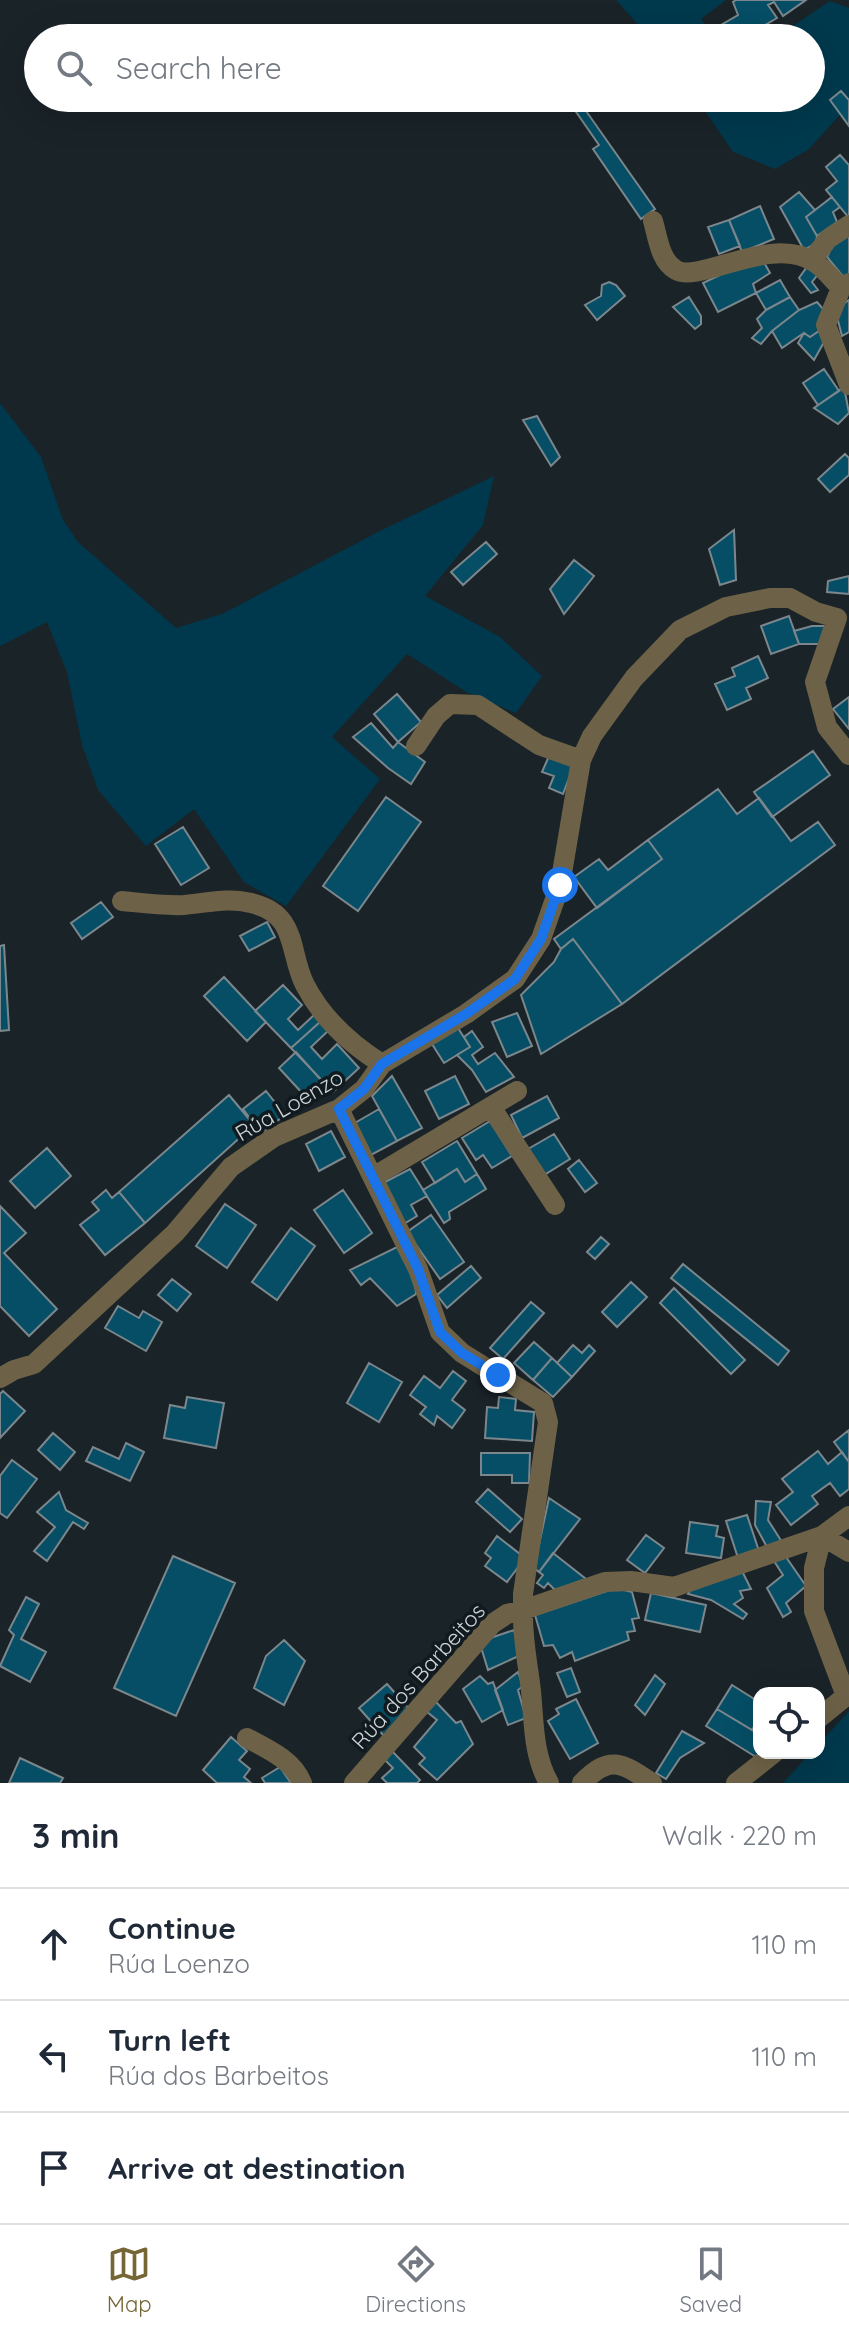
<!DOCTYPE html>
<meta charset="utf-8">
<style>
body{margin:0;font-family:Quicksand,sans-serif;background:#f6f6f7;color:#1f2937}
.controls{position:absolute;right:24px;bottom:24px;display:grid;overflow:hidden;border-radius:16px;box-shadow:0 8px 32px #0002}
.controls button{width:72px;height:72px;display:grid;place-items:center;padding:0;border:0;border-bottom:2px solid #e0e1e3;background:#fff;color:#1f2937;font:40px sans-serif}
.stop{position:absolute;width:24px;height:24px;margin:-18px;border:6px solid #1a73e8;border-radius:50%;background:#fff}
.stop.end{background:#1a73e8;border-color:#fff;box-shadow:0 2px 8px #0008}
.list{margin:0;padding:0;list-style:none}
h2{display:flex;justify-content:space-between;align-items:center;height:104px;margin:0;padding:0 32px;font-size:34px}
h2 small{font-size:26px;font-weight:400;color:#747a83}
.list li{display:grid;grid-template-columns:52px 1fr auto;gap:24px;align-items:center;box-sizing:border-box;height:112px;padding:0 32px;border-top:2px solid #e0e1e3}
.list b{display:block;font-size:30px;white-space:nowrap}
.list p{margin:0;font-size:26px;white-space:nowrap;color:#747a83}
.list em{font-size:26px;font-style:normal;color:#747a83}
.icon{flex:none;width:44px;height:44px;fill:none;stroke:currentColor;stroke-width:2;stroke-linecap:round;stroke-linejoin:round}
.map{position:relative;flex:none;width:849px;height:1783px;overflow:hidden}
.search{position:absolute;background:#fff;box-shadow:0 8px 32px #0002;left:24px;right:24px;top:24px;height:88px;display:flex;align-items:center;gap:20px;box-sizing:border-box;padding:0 28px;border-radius:44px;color:#747a83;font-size:30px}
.sheet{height:440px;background:#fff}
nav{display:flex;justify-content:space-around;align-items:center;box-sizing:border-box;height:112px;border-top:2px solid #e0e1e3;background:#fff;font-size:22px;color:#747a83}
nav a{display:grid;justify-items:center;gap:4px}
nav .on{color:#746635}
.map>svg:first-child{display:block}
.green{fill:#00394d}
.building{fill:#054e66;stroke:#7b878c;stroke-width:2}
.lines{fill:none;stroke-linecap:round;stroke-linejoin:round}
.minor{stroke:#6d6247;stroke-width:20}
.route{stroke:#1a73e8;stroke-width:10}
.labels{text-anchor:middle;stroke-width:7;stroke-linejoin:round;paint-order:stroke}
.street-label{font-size:22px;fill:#ced4d7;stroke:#111a1e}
</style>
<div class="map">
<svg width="849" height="1783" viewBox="0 0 849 1783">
<rect width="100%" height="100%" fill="#1a2328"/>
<path class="green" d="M616,0H726L701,19L716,38H650Z
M830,1L849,8V105L809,149L775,169L733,152L696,98H811V38H775Z
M0,403L41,457L63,520L78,542L176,628L222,614L378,532L494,476L483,525L425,596L500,637L542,676L516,713L468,693L407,654L332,737L380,779L286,906L244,882L194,809L146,846L98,790L82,745L67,672L47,622L0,646Z
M849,1711V1783H783L810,1753H819V1744Z"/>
<path class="building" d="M736,0H806L783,16L774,2L768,5L777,18L743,38H719L714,29L738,15L733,2Z
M841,91L849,100V126L830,100Z
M579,101L655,209L641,219L593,149L599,145L572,106Z
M840,155L849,165V218L826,190L837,181L826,167Z
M799,192L815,210L806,217L817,236L816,243L804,250L780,207Z
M832,197L840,207L833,212L837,222L817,236L806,217Z
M760,206L774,239L742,252L729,220Z
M729,220L740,246L719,254L708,227Z
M849,232V276L845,279L827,257L836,238Z
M762,259L770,273L753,284L756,293L718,312L703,283L747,262Z
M809,264L819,273L812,282L818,290L811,293L799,278Z
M780,280L790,297L766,310L756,293Z
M609,282L616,285L625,296L597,320L585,305L601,296L602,285Z
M689,297L701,316V324L695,329L673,307Z
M790,297L799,310L772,331L761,344L752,338L762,328L757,319L766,310Z
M849,300V332L842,336L835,309Z
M817,302L824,310L822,329L810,337L804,333L782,348L772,331L799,310Z
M822,329L824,342L814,360L798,343L804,333L810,337Z
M824,369L839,391L818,405L803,383Z
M844,387L849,413L838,424L814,408Z
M537,416L560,457L551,466L523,420Z
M845,454L849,458V475L830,492L818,479Z
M734,530L736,580L720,585L709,549Z
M486,542L497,554L463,585L451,572Z
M574,560L594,576L564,614L550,589Z
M849,576V594L827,592L828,581Z
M789,616L799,644L771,654L761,626Z
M812,626H830L823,644H799L794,631Z
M758,656L768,678L746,688L751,699L727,710L715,684L735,676L732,668Z
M397,694L421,722L398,742L374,714Z
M849,697V729L833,709Z
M371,723L393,748L398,742L425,762L411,784L388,768L353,737Z
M813,751L830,775L772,817L754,792Z
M549,756L574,765L563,794L549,788L554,776L542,772Z
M718,789L737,814L759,798L791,841L818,822L835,845L622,1004L573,939L561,949L554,939L662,859L648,840Z
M386,797L421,822L358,911L323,886Z
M183,827L209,868L181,885L155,844Z
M648,840L662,859L597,908L574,877L599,859L608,870Z
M101,902L113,917L82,939L71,923Z
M267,922L275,937L249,951L240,936Z
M573,939L622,1004L541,1054L521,995L554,962L561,949Z
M4,945L9,1030L0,1031V946Z
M224,977L266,1022L247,1041L204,996Z
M283,985L302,1005L288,1019L298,1030L314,1015L320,1022L291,1048L255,1011Z
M517,1013L532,1046L507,1057L492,1022Z
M320,1022L328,1031L311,1047L322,1059L337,1044L359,1068L333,1092L291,1048Z
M458,1028L470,1047L444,1063L432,1044Z
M472,1031L483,1047L472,1055L478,1064L495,1053L514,1077L486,1092L472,1070L457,1055L470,1047L464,1037Z
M296,1052L321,1080L304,1095L279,1068Z
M392,1076L422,1128L397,1141L372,1096Z
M455,1076L469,1104L439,1119L425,1091Z
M266,1091L285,1115L261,1133L243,1109Z
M229,1095L254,1125L145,1223L119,1192Z
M547,1096L559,1118L522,1138L511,1115Z
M379,1109L397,1141L371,1155L353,1124Z
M490,1121L512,1156L492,1168L483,1155L476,1160L462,1138Z
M331,1131L345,1157L319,1171L306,1144Z
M554,1134L570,1159L544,1175L528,1149Z
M457,1141L477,1174L465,1182L457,1169L435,1183L422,1162Z
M47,1148L71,1176L35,1208L10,1181Z
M579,1160L597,1183L585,1192L568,1169Z
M410,1169L427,1196L411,1205L417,1216L402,1225L381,1184Z
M457,1169L465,1182L477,1174L486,1189L449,1212L450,1219L444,1223L423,1190Z
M106,1190L112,1198L119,1192L145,1223L105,1255L80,1225L99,1210L92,1202Z
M343,1190L372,1233L344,1253L314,1210Z
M225,1204L256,1225L227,1268L196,1246Z
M0,1206L26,1233L4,1253L57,1309L29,1336L0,1306Z
M431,1215L464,1262L440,1279L407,1232Z
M291,1228L315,1246L277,1300L252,1282Z
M601,1237L609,1244L595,1259L587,1252Z
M397,1247L415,1282L416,1294L397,1306L370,1278L361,1285L350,1270Z
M683,1264L789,1351L778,1365L671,1278Z
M471,1266L481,1278L447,1308L437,1295Z
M172,1279L191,1294L177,1311L158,1295Z
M631,1282L647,1297L617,1327L602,1312Z
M674,1288L745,1360L731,1374L660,1303Z
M531,1302L544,1313L503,1359L490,1348Z
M118,1306L139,1318L143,1311L162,1322L146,1351L105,1328Z
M534,1342L552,1358L533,1380L514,1363Z
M573,1345L582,1353L589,1345L595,1351L572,1377L557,1363Z
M552,1358L572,1377L553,1397L533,1380Z
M369,1363L402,1382L379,1422L347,1403Z
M453,1371L466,1381L452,1400L465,1410L452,1428L437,1416L434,1425L420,1414L426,1407L410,1395L424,1376L440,1388Z
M3,1391L25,1411L0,1438V1394Z
M187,1397L224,1403L216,1448L164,1438L170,1405L185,1408Z
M499,1397L516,1399L515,1410L534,1412L532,1441L485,1438L487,1407L498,1408Z
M849,1430V1462L834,1442Z
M53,1433L75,1452L60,1470L38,1450Z
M126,1443L144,1452L130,1481L86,1461L93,1447L119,1459Z
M818,1451L828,1464L842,1452L849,1462V1489L840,1496L830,1483L812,1496L818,1504L791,1525L776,1505L793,1492L782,1479Z
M481,1453H530L529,1483H512V1475H481Z
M12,1460L37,1479L7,1518L0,1513V1476Z
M488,1489L522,1519L510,1532L476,1502Z
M59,1492L66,1510L88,1523L84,1529L73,1522L47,1561L34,1551L55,1527L37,1512Z
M549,1498L580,1519L539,1572L534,1568Z
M756,1501L771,1502L768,1520L782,1542L768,1549L755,1525Z
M747,1515L759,1551L738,1558L726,1521Z
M690,1522L718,1526L716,1536L724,1538L721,1558L686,1553Z
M646,1535L664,1548L645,1573L627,1560Z
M497,1536L525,1558L507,1582L485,1566L491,1558L485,1553Z
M553,1553L586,1579L555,1590L548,1583L544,1588L537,1583L543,1575L539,1572Z
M173,1556L235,1583L176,1716L114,1688Z
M786,1557L806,1586L786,1603L791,1612L783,1617L767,1588L783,1575L774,1561Z
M742,1571L751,1589L740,1591L743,1598L734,1604L747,1614L743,1619L711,1600L688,1594L692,1588Z
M616,1588L632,1592L639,1618L632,1619L635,1631L627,1632L629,1640L575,1661L572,1652L560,1658L553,1645L544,1646L535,1615Z
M651,1593L706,1605L700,1632L645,1620Z
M26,1597L39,1604L21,1639L46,1652L30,1682L0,1666L14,1635L9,1630Z
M514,1630L521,1655L488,1670L481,1647L484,1640Z
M284,1640L305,1661L284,1705L254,1688L266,1656Z
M571,1668L580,1692L567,1697L557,1673Z
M518,1672L523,1686L518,1690L526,1718L508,1725L495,1690Z
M655,1675L665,1684L645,1715L635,1705Z
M480,1676L488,1684L493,1682L503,1710L482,1722L463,1689Z
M387,1684L412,1712L384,1736L359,1708Z
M732,1685L759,1702V1718L752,1730L717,1709Z
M576,1699L598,1743L570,1759L548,1721L559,1714L556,1709Z
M436,1702L456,1723L461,1721L473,1744L437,1780L419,1764L425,1758L414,1747L437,1720L427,1712Z
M717,1709L759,1734V1753L756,1757L706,1726Z
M682,1731L704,1743L680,1758L666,1779L656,1773Z
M231,1737L247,1751L239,1760L250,1769L244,1777L251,1783H217L203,1770Z
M390,1749L420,1780L417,1783H387L382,1778L393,1768L382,1757Z
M20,1758L63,1778L60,1783H9Z
M280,1767L291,1783H265L262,1778Z"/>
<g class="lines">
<path class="minor" d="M653,221C658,238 660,261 676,270C699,284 771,234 814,262C824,268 832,279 841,288
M812,260L828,239L849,225
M849,283L841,288L826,325L849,385
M837,618L815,682L827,727L849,755
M416,746L436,716L450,704L478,705L539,745L581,760
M122,901C142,903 163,906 184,905C207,903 229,897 251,903C299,914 288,952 305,985C322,1018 352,1045 382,1064
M491,1107L555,1205
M339,1109L418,1269L440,1332L462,1353L543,1403L548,1422L523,1594V1610L507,1614L492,1624L354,1783
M373,1177L517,1091
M0,1378L14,1370L34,1364L175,1233L231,1167L274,1137L339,1109L364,1089L382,1064L466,1014L515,979L541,939L560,885L581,760L592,736L634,678L680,630L726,607L770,598H790L816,612L837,618
M819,1718L846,1696L814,1611V1568L822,1536L849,1552
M247,1738C268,1749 293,1760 302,1783
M549,1783C533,1755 534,1722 531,1691C528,1664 522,1639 523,1610L605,1582L631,1581L674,1587L822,1536L849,1516
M582,1783C610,1754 622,1763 652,1783
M736,1783L774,1753"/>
</g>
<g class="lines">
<path class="route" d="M498,1375L462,1353L440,1332L418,1269L339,1109L364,1089L382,1064L466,1014L515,979L541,939L560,885"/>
</g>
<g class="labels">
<g class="street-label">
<text transform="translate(289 1105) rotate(-30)" y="8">Rúa Loenzo</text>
<text transform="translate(418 1676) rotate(-48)" y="8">Rúa dos Barbeitos</text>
</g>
</g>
</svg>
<div class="controls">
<button><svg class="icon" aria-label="locate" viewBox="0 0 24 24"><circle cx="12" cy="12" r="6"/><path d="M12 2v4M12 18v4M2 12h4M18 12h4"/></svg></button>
</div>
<div class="stop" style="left:560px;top:885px"></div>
<div class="stop end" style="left:498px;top:1375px"></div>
<div class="search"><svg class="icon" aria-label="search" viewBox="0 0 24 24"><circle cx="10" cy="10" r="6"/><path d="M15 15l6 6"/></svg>Search here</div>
</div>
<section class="sheet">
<h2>3 min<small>Walk · 220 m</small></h2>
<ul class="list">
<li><svg class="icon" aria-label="ahead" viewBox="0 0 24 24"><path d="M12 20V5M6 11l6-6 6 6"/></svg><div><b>Continue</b><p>Rúa Loenzo</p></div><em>110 m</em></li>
<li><svg class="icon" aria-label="left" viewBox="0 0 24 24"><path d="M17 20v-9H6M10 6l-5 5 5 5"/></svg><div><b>Turn left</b><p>Rúa dos Barbeitos</p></div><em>110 m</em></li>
<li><svg class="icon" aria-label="arrive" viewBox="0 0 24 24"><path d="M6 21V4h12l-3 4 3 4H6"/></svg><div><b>Arrive at destination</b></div></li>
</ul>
</section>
<nav>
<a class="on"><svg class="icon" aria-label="map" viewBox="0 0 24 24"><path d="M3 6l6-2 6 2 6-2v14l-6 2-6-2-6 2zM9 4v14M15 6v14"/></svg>Map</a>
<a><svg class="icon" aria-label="directions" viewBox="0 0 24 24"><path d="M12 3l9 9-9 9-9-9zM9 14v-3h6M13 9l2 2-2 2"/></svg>Directions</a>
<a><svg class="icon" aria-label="saved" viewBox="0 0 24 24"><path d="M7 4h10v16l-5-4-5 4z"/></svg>Saved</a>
</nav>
